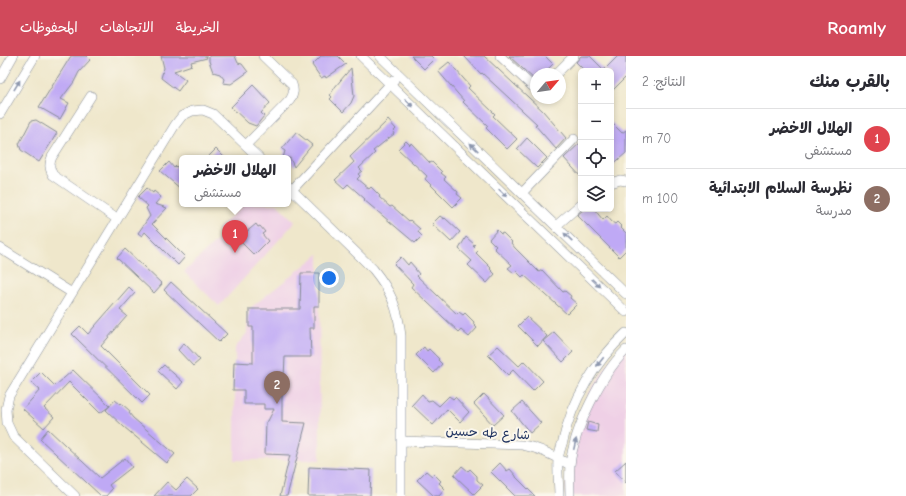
<!DOCTYPE html>
<html lang="ar">
<meta charset="utf-8">
<style>
body{margin:0;font-family:"Comic Neue","Playpen Sans Arabic",sans-serif;background:#f2f2f3;color:#2b2b33;direction:rtl}
.controls{position:absolute;right:12px;top:12px;display:grid;overflow:hidden;border-radius:6px;box-shadow:0 2px 6px #0003}
.controls button{width:36px;height:36px;display:grid;place-items:center;padding:0;border:0;border-bottom:1px solid #e1e1e2;background:#fff;color:#2b2b33;font:20px sans-serif}
.compass{position:absolute;left:530px;top:12px;width:36px;height:36px;border-radius:50%;background:#fff;box-shadow:0 2px 6px #0003;rotate:61deg}
.you{position:absolute;left:329px;top:222px;width:14px;height:14px;margin:-10px;border:3px solid #fff;border-radius:50%;background:#1a73e8;box-shadow:0 0 0 6px #1a73e833}
.badge{display:grid;place-items:center;width:26px;height:26px;border-radius:50%;background:#d1495b;color:#fff;font-size:13px;font-weight:700}
.pin{position:absolute;translate:-50% -33px;filter:drop-shadow(0 1px 2px #0008)}
.pin::after{content:'';position:absolute;top:21px;width:14px;height:12px;background:inherit;clip-path:polygon(0 0,100% 0,50% 100%)}
.popup{position:absolute;left:179px;top:99px;width:112px;height:52px;box-sizing:border-box;display:grid;place-content:center;border-radius:6px;background:#fff;filter:drop-shadow(0 1px 3px #0005);font-size:13px;white-space:nowrap;color:#7c7c81}
.popup b{font-size:15px;color:#2b2b33}
.popup::after{content:'';position:absolute;left:50%;top:100%;margin-left:-8px;border:8px solid transparent;border-top-color:#fff}
.list{margin:0;padding:0;list-style:none}
h2{display:flex;justify-content:space-between;align-items:center;height:52px;margin:0;padding:0 16px;font-size:17px}
h2 small{font-size:13px;font-weight:400;color:#7c7c81}
.list li{display:grid;grid-template-columns:26px 1fr auto;gap:12px;align-items:center;box-sizing:border-box;height:60px;padding:0 16px;border-top:1px solid #e1e1e2}
.list b{display:block;font-size:15px;white-space:nowrap}
.list p{margin:0;font-size:13px;white-space:nowrap;color:#7c7c81}
.list em{font-size:13px;font-style:normal;color:#7c7c81}
.icon{flex:none;width:22px;height:22px;fill:none;stroke:currentColor;stroke-width:2;stroke-linecap:round;stroke-linejoin:round}
.map{position:relative;flex:none;width:626px;height:440px;overflow:hidden;direction:ltr}
header{display:flex;align-items:center;gap:24px;box-sizing:border-box;height:56px;padding:0 20px;background:#d1495b;color:#fff}
header strong{font-size:19px}
nav{display:flex;gap:22px;margin-inline-start:auto;font-size:14px}
main{display:flex}
aside{flex:1;background:#fff}
.map>svg:first-child{display:block}
.built{fill:#efd0e6}
.building{fill:#bfa9f5}
.lines{fill:none;stroke-linecap:round;stroke-linejoin:round}
.minor-casing{stroke:#858b94;stroke-width:10}
.minor{stroke:#fff;stroke-width:9}
.oneway{fill:#8d97ae}
.labels{text-anchor:middle;stroke-width:4;stroke-linejoin:round;paint-order:stroke}
.street-label{font-size:13px;fill:#1b2f5e;stroke:#fbf7ec}
</style>
<header>
<strong>Roamly</strong>
<nav><a>الخريطة</a><a>الاتجاهات</a><a>المحفوظات</a></nav>
</header>
<main>
<aside>
<h2>بالقرب منك<small>النتائج: 2</small></h2>
<ul class="list">
<li><span class="badge" style="background:#e0444e">1</span><div><b>الهلال الاخضر</b><p>مستشفى</p></div><em>70 m</em></li>
<li><span class="badge" style="background:#8d6e63">2</span><div><b>نظرسة السلام الابتدائية</b><p>مدرسة</p></div><em>100 m</em></li>
</ul>
</aside>
<div class="map">
<svg width="626" height="440" viewBox="0 0 626 440">
<rect width="100%" height="100%" fill="#fbf7ec"/>
<filter id="ink" filterUnits="userSpaceOnUse"><feTurbulence type="fractalNoise" baseFrequency=".025" numOctaves="2"/><feDisplacementMap in="SourceGraphic" scale="8" xChannelSelector="R" yChannelSelector="G"/><feConvolveMatrix kernelMatrix="1 2 1 2 8 2 1 2 1" color-interpolation-filters="sRGB"/></filter>
<filter id="wash" filterUnits="userSpaceOnUse"><feTurbulence type="fractalNoise" baseFrequency=".012" numOctaves="4" result="noise"/><feDisplacementMap in="SourceGraphic" scale="16" xChannelSelector="R" yChannelSelector="G"/><feGaussianBlur stdDeviation="0.9" result="paint"/><feColorMatrix in="noise" values="0 0 0 0 0 0 0 0 0 0 0 0 0 0 0 0 0 1.4 0 .05"/><feComposite in="paint" operator="in"/></filter>
<g filter="url(#wash)">
<rect width="100%" height="100%" fill="#efe7cb"/>
<path class="built" d="M245,148H277L295,166L219,250L184,216L223,179L218,173Z
M319,198L320,404H235V292L247,277L248,260L249,253Z
M626,287V440H565L570,382L589,337L612,302Z"/>
<g id="blocks">
<path class="building" d="M71,0H86L90,4L79,16L74,26L61,43L69,47L60,63L39,51Z
M161,0H206L207,2L191,6L192,9L174,15L186,24L178,35L161,22L164,12Z
M209,0H235L238,7L242,8L248,16L231,28L223,27L224,23L220,18L213,16L209,5Z
M321,0H338L346,8L326,22L325,20L321,22L312,9Z
M411,0H431L434,3L424,13Z
M464,0H484L543,55L566,82L556,93L535,69L537,68L482,17L481,18Z
M509,0H545L553,8L543,18H536V25Z
M581,0H590L604,14L618,0H626V21L611,36V15H585L576,6Z
M449,6L470,30L468,32L495,58L493,60L517,83L507,93L486,72L488,70L463,46L464,45L438,15Z
M351,12L354,40L351,47L343,56L330,43L332,41L330,39L335,31Z
M253,29L270,47L261,57L264,60L256,70L248,67L231,51Z
M36,64L57,77L39,106L21,94L19,88L31,65Z
M388,64L396,73L393,76L394,78L373,95L375,97L359,112L362,115L358,118L360,120L357,123L369,133L371,131L380,140L379,141L390,151L392,150L409,165L410,164L420,173L418,176L422,180L415,187L364,144L365,143L348,128L344,132L335,124L354,106L350,101Z
M611,66L622,77L626,74V97L611,110Z
M296,76L312,89L294,111L290,102H283L285,95L282,93Z
M527,82L547,102L537,112L517,93Z
M406,85L410,89L411,87L430,107L432,106L442,116L441,117L446,121L444,123L458,136L457,138L462,142L453,151L425,123L427,120L398,93Z
M581,86V121L564,102Z
M216,93L225,102H207Z
M169,106L174,112L176,110L182,116V134L160,115Z
M147,132L153,137L154,135L161,141L155,148L167,152L152,168L185,201L178,209L145,176L142,180L138,177L150,160L146,152L148,150L138,141Z
M584,153H594L603,164L607,160L612,166L615,168L617,166L622,171L621,172L626,177V194L619,201L577,159Z
M440,160L444,163L445,162L460,176L451,186L432,168Z
M256,168L258,171L260,170L265,176L262,178L268,185L254,199L238,183Z
M497,174L501,178L503,177L512,186L511,187L515,192L539,216L542,214L563,236L565,235L571,240L570,242L577,248L567,258L524,219L522,221L516,215L514,217L508,212L512,209L494,192L496,190L489,183Z
M466,181L475,189L473,190L478,195L476,197L491,212L490,213L495,218L487,227L468,209L472,205L459,193Z
M125,193L162,228L154,237L117,202Z
M401,201L408,209L410,206L416,213H415L419,218L417,220L457,258L459,256L463,259L465,257L474,266L473,268L477,272L469,281L461,274L459,276L411,231L413,228L394,208Z
M301,217H319V250H314V272H310L311,301H285L284,321L280,323L279,336H282V366L306,367L287,440H280L290,399L265,398L266,366L268,365L274,353H264V348H244V334H233L234,306L253,307V271H249V253H300Z
M171,226L227,278L219,286L164,234Z
M129,231L135,237L120,254L127,260L101,290L150,339L142,347L72,278L80,270L88,278Z
M527,261L547,280L538,290L518,270Z
M554,276L573,296L563,306L543,285Z
M184,287L200,304L193,310L178,294Z
M498,290L519,310L524,305L543,325L533,335L513,314L508,319L488,299Z
M424,291L427,295L429,293L439,303L438,304L442,308L434,317L416,299Z
M164,309L183,326L177,333L158,315Z
M73,314L110,350L100,357L69,326L44,352L54,361L44,372L23,353L40,334L31,326L41,316L55,330Z
M422,338L428,345L432,344L439,350L449,340L453,343L455,341L469,356L460,366L447,353L433,369L412,349Z
M484,338L504,359L493,369L474,348Z
M115,344L120,348L121,347L130,355L129,357L133,362L175,398L167,407L124,371L106,354Z
M522,346L541,367L530,377L512,355Z
M588,366L598,369L597,376L586,374Z
M48,373L100,422L125,402L132,411L109,429L112,433L106,440H101L40,383Z
M626,405V427L615,415Z
M500,407L507,415L510,413L516,420V421L535,440H515L491,416Z
M462,410L468,415L470,413L477,420V424L483,429L474,438L454,419Z
M309,411L371,414L370,440H308Z
M426,415L432,420L434,418L441,425L439,427L445,433L439,440H434L417,424Z
M187,423L198,433L191,440H154L167,426L176,434Z"/>
</g>
</g>
<g filter="url(#ink)">
<use href="#blocks" fill-opacity="0" stroke="#858b94" stroke-width="1"/>
<g class="lines">
<defs>
<path id="minor" d="M361,0L626,256
M380,0L626,238
M500,0L532,30L536,32
M556,18L574,0
M0,23L13,0
M91,40L52,101C49,108 49,112 53,119L117,163
M0,58L35,0
M246,89L290,44C294,38 294,34 292,28L263,0
M611,127L620,124L626,125
M288,130L373,213C391,235 398,252 401,280V440
M292,134L394,24
M522,137L574,83
M556,170L581,148
M0,192L72,237
M401,385L522,389C540,392 554,400 570,409
M75,440L13,380L7,367L6,353L9,340L175,69L182,60L192,55L203,54L213,58L259,102
M559,440C559,428 557,415 558,403C559,397 561,391 563,385C572,344 595,306 626,277
M570,440C570,430 569,419 570,409C574,373 600,320 626,294"/>
</defs>
<use href="#minor" class="minor-casing"/>
<use href="#minor" class="minor"/>
</g>
<defs><path id="oneway-solid" d="M-6-.8H1V-3.2L6.5 0L1 3.2V.8H-6Z"/></defs>
<g class="oneway">
<use href="#oneway-solid" transform="translate(17 29) rotate(-59)"/>
<use href="#oneway-solid" transform="translate(409 47) rotate(44)"/>
<use href="#oneway-solid" transform="translate(474 91) rotate(-136)"/>
<use href="#oneway-solid" transform="translate(503 137) rotate(44)"/>
<use href="#oneway-solid" transform="translate(568 181) rotate(-136)"/>
<use href="#oneway-solid" transform="translate(596 227) rotate(44)"/>
<use href="#oneway-solid" transform="translate(600 306) rotate(128)"/>
<use href="#oneway-solid" transform="translate(575 388) rotate(-77)"/>
</g>
</g>
<g class="labels">
<g class="street-label">
<text transform="translate(488 376) rotate(3)" y="5">شارع طه حسين</text>
</g>
</g>
</svg>
<div class="controls">
<button>+</button>
<button>−</button>
<button><svg class="icon" aria-label="locate" viewBox="0 0 24 24"><circle cx="12" cy="12" r="6"/><path d="M12 2v4M12 18v4M2 12h4M18 12h4"/></svg></button>
<button><svg class="icon" aria-label="layers" viewBox="0 0 24 24"><path d="M12 4l9 5-9 5-9-5zM3 14l9 5 9-5"/></svg></button>
</div>
<svg class="compass" viewBox="-18 -18 36 36"><path d="M0-13l5 13h-10z" fill="#e53935"/><path d="M0 13l5-13h-10z" fill="#7c7c81"/></svg>
<div class="you"></div>
<div class="pin badge" style="left:235px;top:197px;background:#e0444e">1</div>
<div class="popup"><b>الهلال الاخضر</b>مستشفى</div>
<div class="pin badge" style="left:277px;top:348px;background:#8d6e63">2</div>
</div>
</main>
